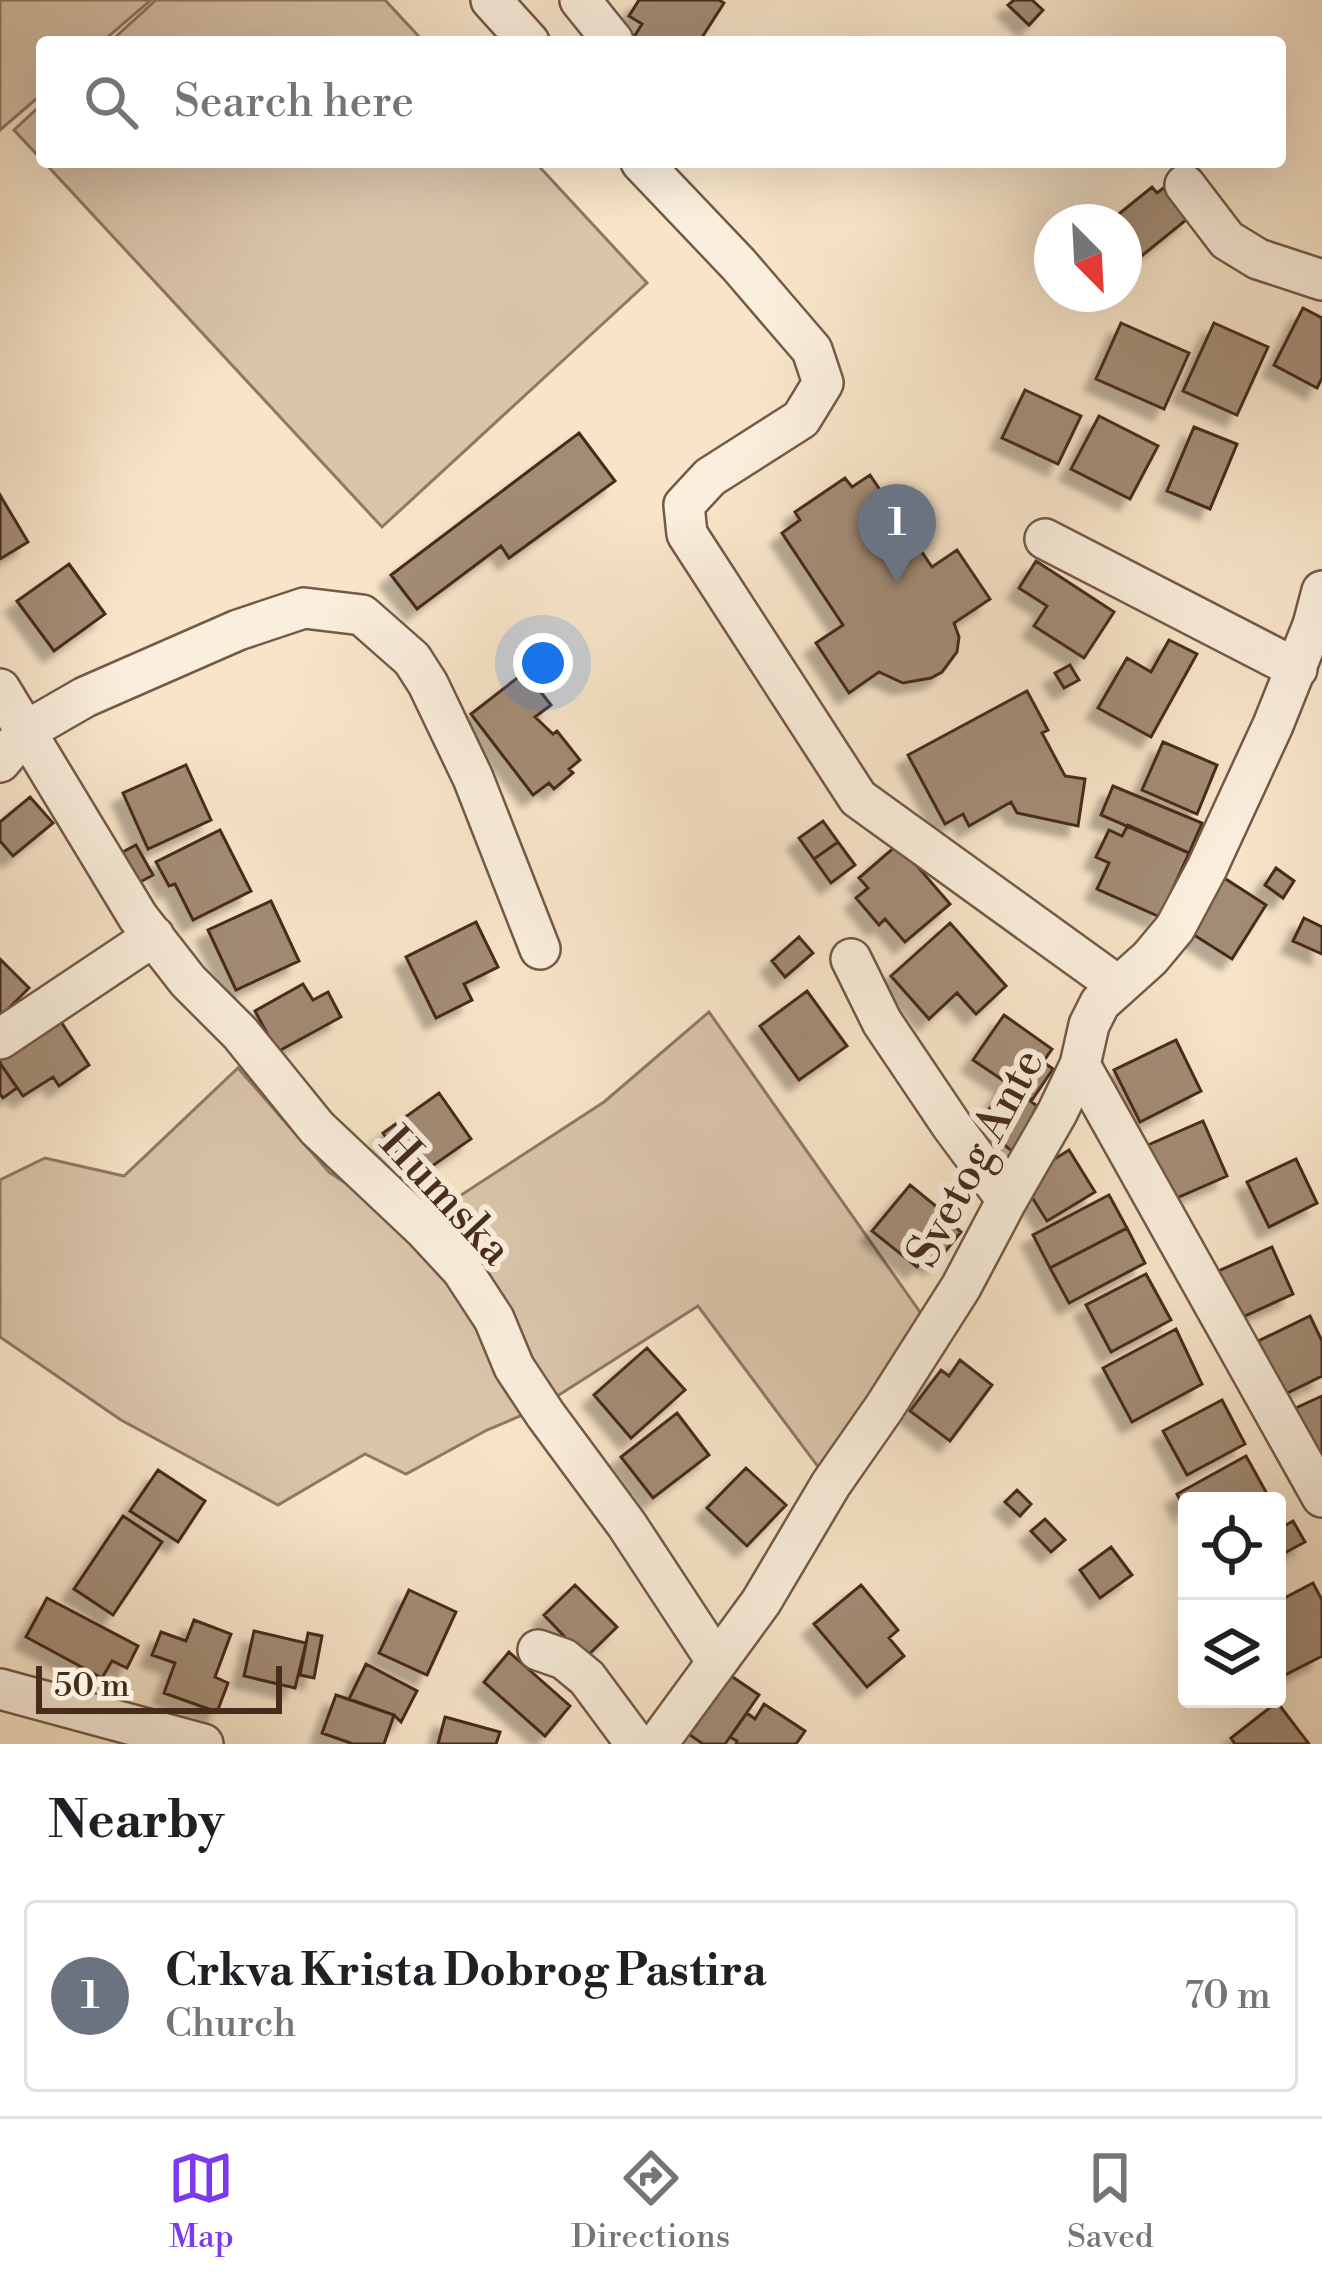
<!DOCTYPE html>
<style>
body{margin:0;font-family:"Libre Bodoni",serif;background:#f2f2f2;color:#202124}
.controls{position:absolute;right:36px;bottom:36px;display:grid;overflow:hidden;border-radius:12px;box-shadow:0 12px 48px #0002}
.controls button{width:108px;height:108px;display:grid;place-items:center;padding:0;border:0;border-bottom:3px solid #e0e0e0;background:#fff;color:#202124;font:60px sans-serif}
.compass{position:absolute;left:1034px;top:204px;width:108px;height:108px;border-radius:50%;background:#fff;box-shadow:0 12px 48px #0002;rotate:156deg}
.scale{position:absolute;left:36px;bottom:30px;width:246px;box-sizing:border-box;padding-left:12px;border:6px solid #472b1b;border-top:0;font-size:33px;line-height:42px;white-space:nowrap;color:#472b1b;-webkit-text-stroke:9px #faeedc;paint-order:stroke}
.you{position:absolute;left:543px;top:663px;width:42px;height:42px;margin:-30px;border:9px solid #fff;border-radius:50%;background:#1a73e8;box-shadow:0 0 0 18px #1a73e833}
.badge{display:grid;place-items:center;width:78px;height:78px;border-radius:50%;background:#7c3aed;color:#fff;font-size:39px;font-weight:700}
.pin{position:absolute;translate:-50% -99px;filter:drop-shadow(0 3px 6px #0008)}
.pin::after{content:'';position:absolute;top:63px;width:42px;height:36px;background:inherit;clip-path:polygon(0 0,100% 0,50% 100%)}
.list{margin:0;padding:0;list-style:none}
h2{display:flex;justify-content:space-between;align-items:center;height:156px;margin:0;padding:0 48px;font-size:51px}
h2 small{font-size:39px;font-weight:400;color:#757577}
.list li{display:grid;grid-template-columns:78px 1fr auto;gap:36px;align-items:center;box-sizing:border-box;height:192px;margin:0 24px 24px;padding:0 24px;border:3px solid #e0e0e0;border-radius:12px}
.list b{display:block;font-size:45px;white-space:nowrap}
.list p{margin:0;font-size:39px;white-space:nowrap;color:#757577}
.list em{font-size:39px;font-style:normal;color:#757577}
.icon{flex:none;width:66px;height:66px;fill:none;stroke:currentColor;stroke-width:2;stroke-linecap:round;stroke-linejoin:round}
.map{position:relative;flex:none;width:1322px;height:1744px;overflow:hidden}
.search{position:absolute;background:#fff;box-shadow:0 12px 48px #0002;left:36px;right:36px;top:36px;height:132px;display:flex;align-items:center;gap:30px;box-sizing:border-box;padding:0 42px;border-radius:12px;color:#757577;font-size:45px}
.sheet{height:372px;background:#fff}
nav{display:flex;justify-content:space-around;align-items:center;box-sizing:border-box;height:168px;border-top:3px solid #e0e0e0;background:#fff;font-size:33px;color:#757577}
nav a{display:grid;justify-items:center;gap:6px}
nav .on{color:#7c3aed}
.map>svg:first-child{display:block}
.green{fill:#dac5ab;stroke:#907863;stroke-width:3}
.building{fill:#a38c75;stroke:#472b1b;stroke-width:3;filter:url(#shadow)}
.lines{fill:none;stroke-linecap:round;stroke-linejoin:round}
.minor-casing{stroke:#735a46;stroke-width:44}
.minor{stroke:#faeedc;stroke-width:39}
.labels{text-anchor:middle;stroke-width:12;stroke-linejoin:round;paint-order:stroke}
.street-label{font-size:45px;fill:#472b1b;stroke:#faeedc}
</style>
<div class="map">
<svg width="1322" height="1744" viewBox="0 0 1322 1744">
<defs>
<filter id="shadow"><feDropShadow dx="-11" dy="11" stdDeviation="3" flood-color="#0004"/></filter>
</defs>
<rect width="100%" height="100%" fill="#f8e5c9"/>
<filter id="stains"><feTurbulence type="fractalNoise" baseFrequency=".00167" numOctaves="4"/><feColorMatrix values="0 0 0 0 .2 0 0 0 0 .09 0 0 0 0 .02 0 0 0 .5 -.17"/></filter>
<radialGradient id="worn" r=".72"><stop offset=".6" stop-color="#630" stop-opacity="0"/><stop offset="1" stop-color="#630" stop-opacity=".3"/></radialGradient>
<path class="green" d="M0,0H151L102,42H42V94L0,130Z
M156,0H385L424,42H110Z
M42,104V160L14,130Z
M44,162H535L647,283L382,527Z
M709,1012L934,1332L831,1484L698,1306L537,1409L487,1430L406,1474L365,1454L278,1505L121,1420L0,1337V1180L45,1158L124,1176L238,1068L329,1172L412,1227L604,1102Z"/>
<path class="building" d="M639,0H719L724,3L699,42H635L632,40L642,24L629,16Z
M1014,0H1032L1043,10L1029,25L1008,5Z
M1166,186L1191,216L1134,262L1124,249V222H1109L1152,187L1157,193Z
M1303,308L1322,318V378L1317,388L1274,365Z
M1121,323L1189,353L1164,409L1096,379Z
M1214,323L1268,347L1237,415L1183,391Z
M1025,390L1081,416L1058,464L1002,438Z
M1099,416L1158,446L1130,499L1071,469Z
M1194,427L1237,444L1210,509L1167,491Z
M579,433L615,481L509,558L501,546L417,609L391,575Z
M870,475L932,567L957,550L990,599L954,623L959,637L957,652L942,672L931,678L903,683L879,672L849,693L816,643L843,625L782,533L800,520L795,512L845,478L852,487Z
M0,495L28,542L0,559Z
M1036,561L1114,612L1084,658L1034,626L1047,606L1019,588Z
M69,564L105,614L54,651L17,601Z
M1169,640L1197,654L1151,737L1098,708L1127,658L1151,672Z
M1070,665L1079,680L1064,688L1055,673Z
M525,672L551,705L535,717L553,734L557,731L580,760L569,769L573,773L554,789L549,783L533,795L471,714Z
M1027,691L1048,730L1042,733L1065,776L1085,779L1078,826L1017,813L1011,802L969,826L963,814L945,824L908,755Z
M1163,742L1217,765L1197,814L1142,790Z
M186,765L211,820L148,849L123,793Z
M1113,786L1202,823L1189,853L1101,815Z
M30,797L53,823L13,856L0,841V822Z
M823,821L838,842L814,859L799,838Z
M1128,825L1189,853L1160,917L1097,889L1109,863L1096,857L1109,830L1122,836Z
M220,830L251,891L193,920L175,884L169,886L156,862Z
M838,842L855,865L831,883L814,859Z
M898,844L950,904L905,942L885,919L879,925L856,898L868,888L859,878Z
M136,845L153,875L133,886L117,855Z
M1276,868L1294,881L1283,898L1265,885Z
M1218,874L1266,905L1232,959L1183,928Z
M271,901L299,961L236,990L208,930Z
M1304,918L1322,927V954L1293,941Z
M476,922L498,967L464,984L472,1000L436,1018L406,957Z
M950,923L1006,986L976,1014L957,993L929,1019L891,976Z
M799,937L813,953L785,977L772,961Z
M0,959L29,988L0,1017Z
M303,984L313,1000L328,992L341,1017L277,1052L255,1011Z
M807,991L847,1046L799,1080L760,1026Z
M1004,1015L1052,1049L1043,1062L1053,1069L1032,1100L973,1060Z
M58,1017L89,1065L59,1086L53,1077L23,1096L0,1063V1056Z
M1176,1040L1201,1091L1140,1122L1114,1070Z
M0,1063L17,1088L3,1098L0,1094Z
M1007,1083L1037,1106L1014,1153L979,1124Z
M439,1093L471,1139L415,1178L383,1133Z
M1203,1121L1227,1176L1172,1200L1148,1145Z
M1069,1150L1095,1192L1047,1221L1021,1180Z
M1296,1159L1317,1203L1269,1227L1247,1182Z
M910,1185L953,1220L951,1223L961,1232L935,1264L926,1257L917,1267L872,1231Z
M1109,1195L1127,1228L1050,1268L1033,1235Z
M1127,1228L1145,1263L1069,1303L1050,1268Z
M1272,1247L1293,1294L1236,1320L1214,1273Z
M1146,1274L1171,1320L1111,1352L1086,1305Z
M1310,1316L1322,1341V1376L1275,1399L1248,1346Z
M1176,1329L1202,1384L1132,1422L1103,1368Z
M647,1348L685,1390L631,1438L594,1395Z
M960,1360L992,1385L950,1441L910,1411L941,1370L949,1376Z
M1322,1396V1453L1309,1459L1287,1412Z
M1222,1400L1245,1444L1187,1475L1163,1431Z
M677,1413L709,1455L653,1498L621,1457Z
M1246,1456L1271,1501H1187V1513L1177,1494Z
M746,1468L786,1505L747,1546L707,1508Z
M158,1470L205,1501L178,1542L130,1511Z
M1017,1490L1031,1504L1020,1516L1005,1502Z
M123,1516L162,1542L113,1615L74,1589Z
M1045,1519L1065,1540L1051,1552L1031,1531Z
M1293,1521L1305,1542L1277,1557V1530Z
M1111,1547L1132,1575L1100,1598L1080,1570Z
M1313,1583L1322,1600V1656L1285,1675L1277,1659V1602Z
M575,1585L617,1627L581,1662L560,1640L564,1636L544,1615Z
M861,1585L898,1630L889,1638L904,1656L867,1687L814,1624Z
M409,1590L456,1612L427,1675L379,1653Z
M47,1598L138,1646L127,1668L112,1661L102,1678L26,1637Z
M194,1620L231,1634L215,1677L228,1683L217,1712L164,1693L175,1663L152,1655L161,1632L186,1641Z
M254,1631L306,1643L295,1688L244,1676Z
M308,1633L322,1636L314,1678L300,1675Z
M509,1652L570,1706L545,1736L484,1682Z
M366,1664L417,1691L401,1722L394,1715L349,1699Z
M721,1669L759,1695L725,1744H703L680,1728Z
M336,1695L394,1715L384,1744H353L322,1733Z
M1277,1702L1309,1744H1235L1231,1738Z
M764,1704L805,1731L796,1744H736L737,1741L730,1737L747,1713L755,1719Z
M445,1717L500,1732L496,1744H438Z"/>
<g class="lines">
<defs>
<path id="minor" d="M491,0L529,42
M580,0L613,41
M641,162L739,265L812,350L823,383L801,419L710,477L684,505L687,534L858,798L1117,985
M1185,185L1227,240L1258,259L1322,280
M1045,539L1297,669
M0,689L138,917L188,981L240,1033L317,1128L424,1229L462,1270L494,1319L514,1367L545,1414L627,1525L717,1662
M0,762L26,731L85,697L238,630L304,608L362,615L412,659L428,684L473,778L540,949
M851,959L882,1022L952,1126L1007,1200
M0,1039L154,936
M1080,1065L1322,1497
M538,1650L564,1659L587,1678L636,1744
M0,1689L203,1744
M657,1744L761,1602L831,1484L884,1408L961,1287L1007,1200L1057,1113L1080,1065L1089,1025L1100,1003L1150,958L1175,928L1207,868L1273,725L1313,625L1322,591"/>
</defs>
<use href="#minor" class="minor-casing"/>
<use href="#minor" class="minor"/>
</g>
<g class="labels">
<g class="street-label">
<text transform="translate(974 1157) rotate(-62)" y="16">Svetog Ante</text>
<text transform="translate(447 1195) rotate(47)" y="16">Humska</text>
</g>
</g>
<rect width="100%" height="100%" filter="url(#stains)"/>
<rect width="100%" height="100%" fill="url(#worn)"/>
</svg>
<div class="controls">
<button><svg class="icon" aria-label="locate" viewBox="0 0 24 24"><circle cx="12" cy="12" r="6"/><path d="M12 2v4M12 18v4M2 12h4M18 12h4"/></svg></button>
<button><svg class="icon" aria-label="layers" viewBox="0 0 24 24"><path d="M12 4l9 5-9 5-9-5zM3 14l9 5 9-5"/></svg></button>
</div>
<svg class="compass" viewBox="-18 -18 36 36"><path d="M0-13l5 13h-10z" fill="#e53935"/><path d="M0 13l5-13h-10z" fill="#757577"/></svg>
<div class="scale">50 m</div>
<div class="you"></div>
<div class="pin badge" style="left:897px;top:583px;background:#6b7280">1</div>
<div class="search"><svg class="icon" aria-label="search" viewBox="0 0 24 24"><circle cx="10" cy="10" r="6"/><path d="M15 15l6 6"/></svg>Search here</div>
</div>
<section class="sheet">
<h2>Nearby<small></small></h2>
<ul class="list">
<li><span class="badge" style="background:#6b7280">1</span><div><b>Crkva Krista Dobrog Pastira</b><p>Church</p></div><em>70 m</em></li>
</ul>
</section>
<nav>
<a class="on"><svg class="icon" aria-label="map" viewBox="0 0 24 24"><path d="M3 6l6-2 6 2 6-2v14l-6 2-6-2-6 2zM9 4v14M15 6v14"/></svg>Map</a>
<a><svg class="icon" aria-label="directions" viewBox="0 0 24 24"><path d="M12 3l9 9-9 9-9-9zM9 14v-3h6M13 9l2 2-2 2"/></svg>Directions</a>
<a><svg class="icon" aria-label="saved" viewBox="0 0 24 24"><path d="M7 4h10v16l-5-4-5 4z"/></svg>Saved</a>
</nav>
